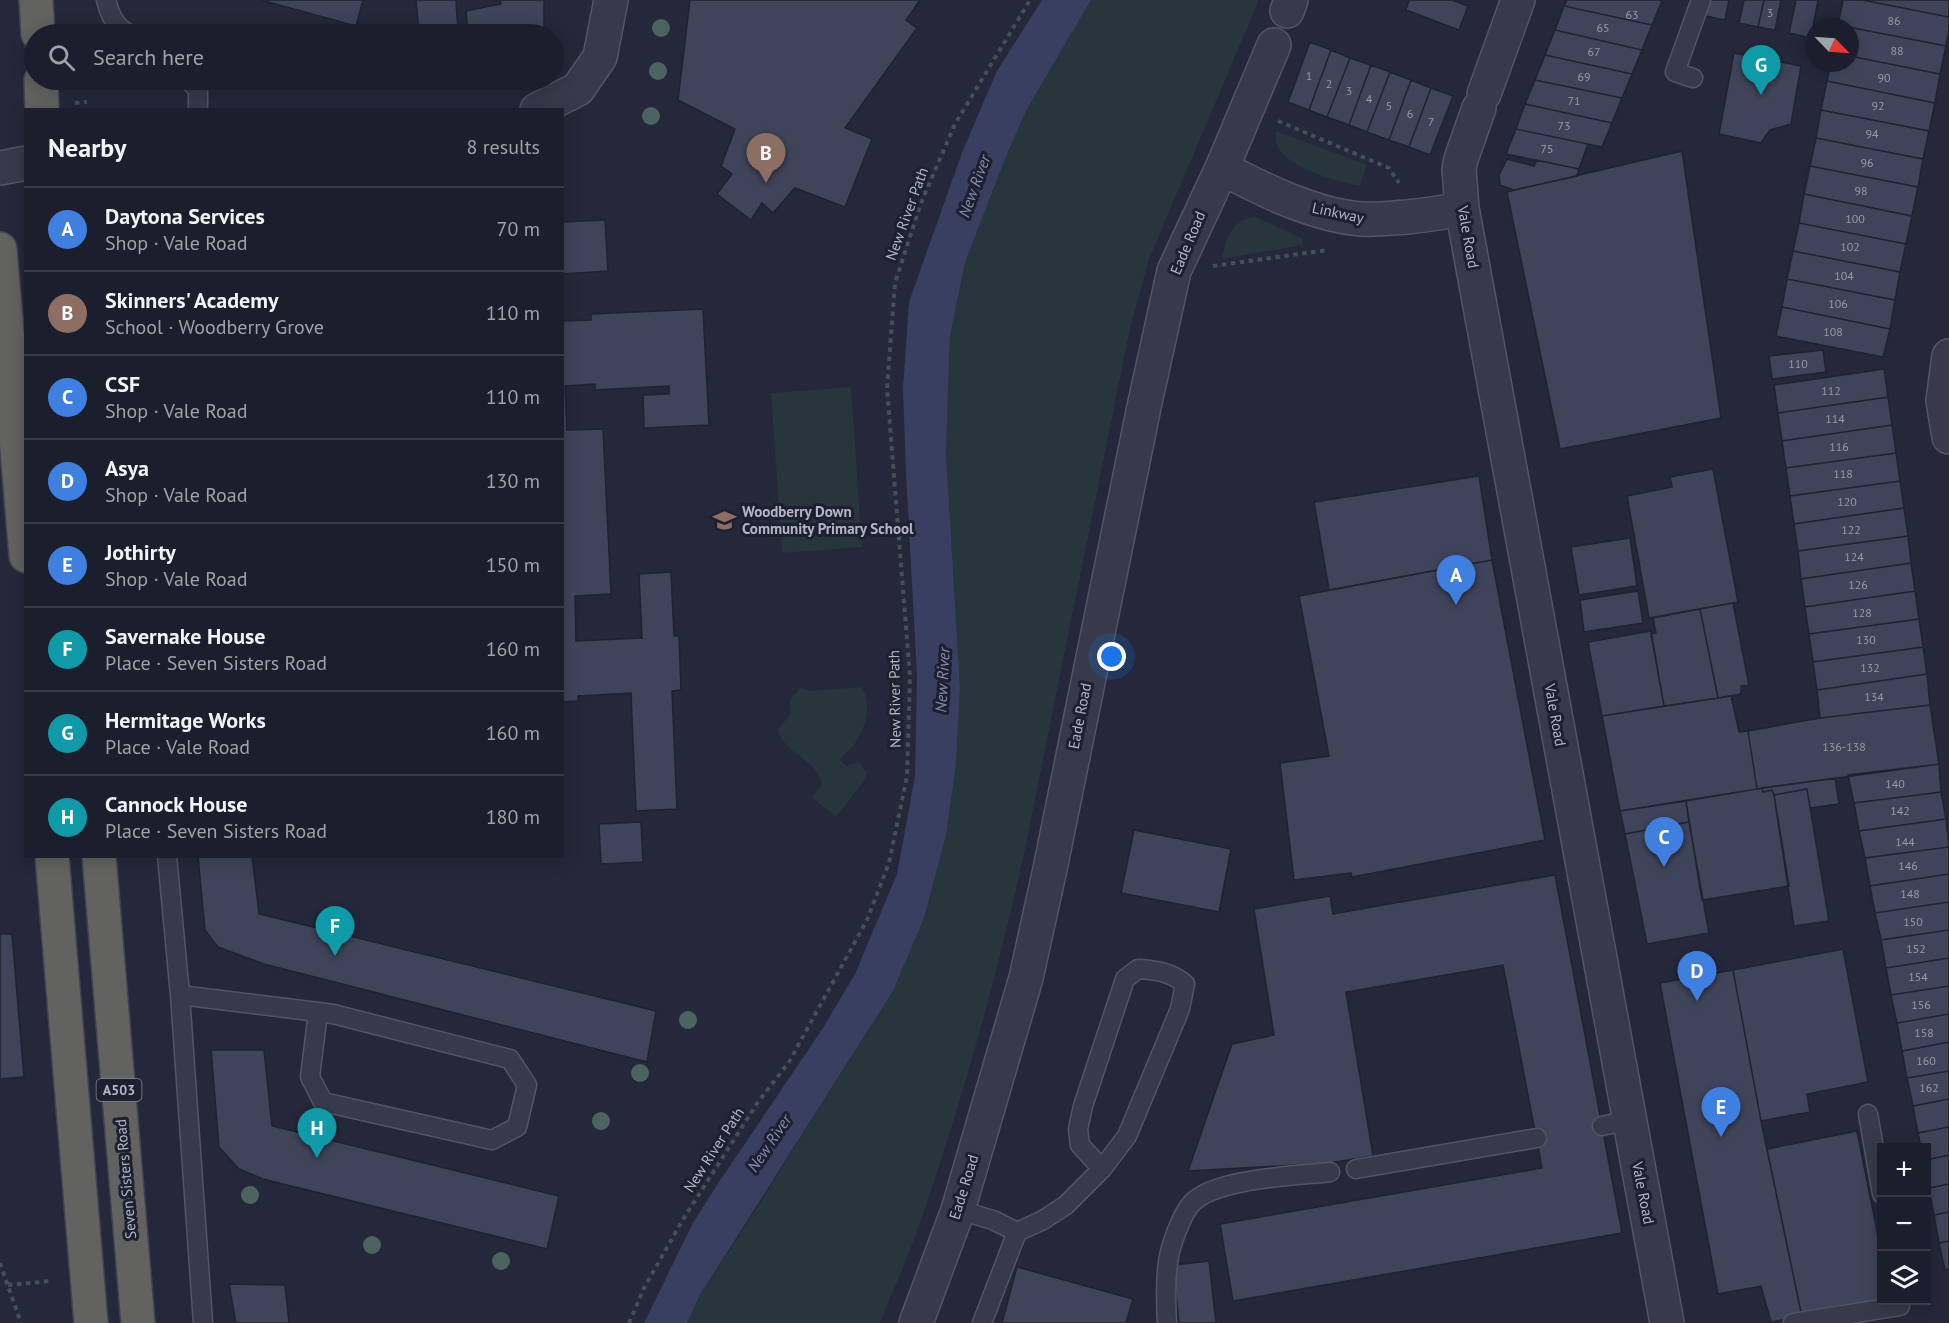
<!DOCTYPE html>
<meta charset="utf-8">
<style>
body{margin:0;font-family:"PT Sans",sans-serif;background:#282b38;color:#f1f3f6}
.controls{position:absolute;right:18px;bottom:18px;display:grid;overflow:hidden;border-radius:0px;box-shadow:0 3px 15px #0003}
.controls button{width:54px;height:54px;display:grid;place-items:center;padding:0;border:0;border-bottom:2px solid #393c48;background:#1b1e2c;color:#f1f3f6;font:30px sans-serif}
.compass{position:absolute;left:1805px;top:18px;width:54px;height:54px;border-radius:50%;background:#1b1e2c;box-shadow:0 3px 15px #0003;rotate:115deg}
.you{position:absolute;left:1112px;top:657px;width:21px;height:21px;margin:-15px;border:4px solid #fff;border-radius:50%;background:#1a73e8;box-shadow:0 0 0 9px #1a73e833}
.badge{display:grid;place-items:center;width:39px;height:39px;border-radius:50%;background:#0f766e;color:#fff;font-size:20px;font-weight:700}
.pin{position:absolute;translate:-50% -50px;filter:drop-shadow(0 2px 3px #0008)}
.pin::after{content:'';position:absolute;top:32px;width:21px;height:18px;background:inherit;clip-path:polygon(0 0,100% 0,50% 100%)}
.list{margin:0;padding:0;list-style:none}
h2{display:flex;justify-content:space-between;align-items:center;height:78px;margin:0;padding:0 24px;font-size:26px}
h2 small{font-size:20px;font-weight:400;color:#a0a2a9}
.list li{display:grid;grid-template-columns:39px 1fr auto;gap:18px;align-items:center;box-sizing:border-box;height:84px;padding:0 24px;border-top:2px solid #393c48}
.list b{display:block;font-size:22px;white-space:nowrap}
.list p{margin:0;font-size:20px;white-space:nowrap;color:#a0a2a9}
.list em{font-size:20px;font-style:normal;color:#a0a2a9}
.icon{flex:none;width:33px;height:33px;fill:none;stroke:currentColor;stroke-width:2;stroke-linecap:round;stroke-linejoin:round}
.map{position:relative;flex:none;width:1949px;height:1323px;overflow:hidden}
.search{position:absolute;background:#1b1e2c;box-shadow:0 3px 15px #0003;left:24px;top:24px;width:540px;height:66px;display:flex;align-items:center;gap:15px;box-sizing:border-box;padding:0 21px;border-radius:33px;color:#a0a2a9;font-size:22px}
.panel{position:absolute;background:#1b1e2c;box-shadow:0 3px 15px #0003;left:24px;top:108px;width:540px;height:750px;border-radius:0px}
.map>svg:first-child{display:block}
.green{fill:#27353c}
.water{fill:#393f60}
.building{fill:#40445a;stroke:#1f2231;stroke-width:1.5}
.lines{fill:none;stroke-linecap:round;stroke-linejoin:round}
.service-casing{stroke:#535565;stroke-width:21}
.minor-casing{stroke:#535565;stroke-width:36}
.tertiary-casing{stroke:#535565;stroke-width:36}
.trunk-casing{stroke:#404252;stroke-width:36}
.path{stroke:#435058;stroke-width:4;stroke-dasharray:4.5 4.5;stroke-linecap:butt}
.service{stroke:#373a4a;stroke-width:18}
.minor{stroke:#373a4a;stroke-width:33}
.tertiary{stroke:#373a4a;stroke-width:33}
.trunk{stroke:#626260;stroke-width:33}
.tree{fill:#4b6460}
.labels{text-anchor:middle;stroke-width:6;stroke-linejoin:round;paint-order:stroke}
.number-label{font-size:12px;fill:#9699ab}
.shield{fill:#1d202f;stroke:#868899;stroke-width:1.5}
.shield-label{font-size:14px;font-weight:bold;fill:#b3b5c6}
.street-label{font-size:15px;fill:#b3b5c6;stroke:#1d202f}
.poi-label{font-size:15px;font-weight:bold;fill:#b3b5c6;stroke:#1d202f;text-anchor:start}
.water-label{font-size:16px;font-style:italic;fill:#848bb1;stroke:#1d202f}
</style>
<div class="map">
<svg width="1949" height="1323" viewBox="0 0 1949 1323">
<rect width="100%" height="100%" fill="#24283a"/>
<path class="green" d="M1091,0H1259L1149,259L1130,328L1024,854C997,977 963,1098 922,1217C910,1253 894,1288 880,1323H687L700,1295L746,1225L893,991L924,918L946,836L956,765L960,688L946,452L950,336L965,263L1005,159L1027,109Z
M1276,131L1367,165L1360,186C1338,182 1292,169 1279,149C1275,144 1276,137 1276,131Z
M1255,217L1302,238L1303,245L1222,259C1226,238 1232,219 1255,217Z
M851,387L862,547L782,553L771,393Z
M800,687L808,691L862,687C872,705 866,730 853,746C849,751 844,754 840,760L847,766L858,762L867,772L864,781L836,817L812,797L822,785C819,760 785,755 778,730L791,713C789,704 788,698 797,693Z"/>
<path class="water" d="M1042,0H1091L1027,109L1005,159L965,263L950,336L946,452L960,688L956,765L946,836L924,918L893,991L700,1295L687,1323H644L693,1223L715,1188L823,1028L855,974L897,874L915,776L917,677L906,473L903,388L909,302L963,150L997,71Z"/>
<path class="building" d="M261,0H363L356,26Z
M416,0H456L458,34H419Z
M500,0H544V34H468L466,11L501,4Z
M690,0H920L906,20L917,28L845,128L872,139L845,207L795,188L773,213L762,203L751,220L717,194L732,174L721,166L735,129L678,100Z
M1409,0H1452L1468,6L1459,30L1406,10Z
M1567,0H1659L1662,1L1652,25L1564,6Z
M1710,0H1729L1725,20L1706,16Z
M1744,0H1764L1758,27L1739,23Z
M1764,0H1781L1775,30L1758,27Z
M1796,0H1818L1811,38L1789,33Z
M1843,0H1862L1949,17V30L1946,46L1838,25Z
M1862,0H1949V17Z
M1564,6L1652,25L1642,50L1555,30Z
M1838,25L1946,46L1940,74L1850,56V27H1838Z
M1555,30L1642,50L1632,74L1545,55Z
M1310,42L1331,50L1309,110L1288,102Z
M1331,50L1350,58L1327,117L1309,110Z
M1734,53L1801,66L1791,124L1770,130L1761,143L1719,134Z
M1545,55L1632,74L1622,98L1535,80Z
M1850,56L1940,74L1935,103L1827,81L1831,63H1850Z
M1350,58L1371,65L1349,125L1327,117Z
M1371,65L1390,72L1367,132L1349,125Z
M1390,72L1411,80L1389,140L1367,132Z
M1411,80L1431,88L1409,147L1389,140Z
M1535,80L1622,98L1612,123L1525,104Z
M1827,81L1935,103L1929,131L1821,110Z
M1431,88L1453,96L1430,155L1409,147Z
M1525,104L1612,123L1602,147L1516,129Z
M1821,110L1929,131L1923,159L1816,138Z
M1516,129L1588,144L1579,169L1506,154Z
M1816,138L1923,159L1918,187L1810,166Z
M1682,151L1721,418L1560,449L1507,192Z
M1507,159L1534,166L1537,160L1579,169L1577,176L1514,190L1500,185L1499,175Z
M1810,166L1918,187L1912,216L1804,194Z
M1804,194L1912,216L1906,244L1799,223Z
M605,220L608,271L562,274V222Z
M1799,223L1906,244L1900,272L1793,251Z
M1793,251L1900,272L1895,300L1787,279Z
M1787,279L1895,300L1890,329L1782,307Z
M1782,307L1890,329L1883,357L1776,336Z
M703,309L709,425L644,428L643,395L669,394V386L595,390V384L565,386L567,430L603,429L611,594L575,596L576,641L642,638L639,574L671,572L674,636H679L681,690L672,691L677,809L636,811L631,693L578,696V701L562,702V321L591,320V314Z
M1823,350L1826,372L1772,379L1769,356Z
M1884,369L1888,397L1778,413L1774,385Z
M1888,397L1892,425L1782,441L1778,413Z
M1892,425L1896,453L1786,468L1782,441Z
M1896,453L1900,481L1790,496L1786,468Z
M1713,469L1738,602L1649,618L1627,496L1672,487L1670,477Z
M1479,476L1492,560L1329,590L1314,502Z
M1900,481L1904,508L1794,524L1790,496Z
M1904,508L1908,536L1798,551L1794,524Z
M1908,536L1911,563L1801,579L1798,551Z
M1630,538L1637,586L1579,595L1571,547Z
M1492,560L1545,840L1352,877L1351,873L1294,880L1280,763L1329,756L1299,596Z
M1911,563L1915,591L1805,607L1801,579Z
M1638,591L1643,623L1584,632L1580,600Z
M1915,591L1919,619L1809,634L1805,607Z
M1733,603L1749,685L1741,686V694L1718,698L1700,609Z
M1700,609L1718,698L1664,706L1651,634L1656,633L1653,618Z
M1919,619L1923,647L1813,662L1809,634Z
M1651,631L1664,706L1602,716L1588,642Z
M1923,647L1927,674L1817,690L1813,662Z
M1927,674L1930,705L1820,718L1817,690Z
M1731,696L1739,732L1748,731L1757,789L1620,811L1602,716Z
M1930,705L1939,764L1757,789L1748,731L1820,718Z
M1939,764L1941,792L1854,803L1848,775Z
M1835,778L1839,804L1810,808L1807,789L1774,795L1772,790L1763,792L1762,788Z
M1762,788L1763,792L1772,790L1774,795L1789,886L1702,900L1686,801Z
M1807,789L1829,921L1794,926L1774,795Z
M1941,792L1946,819L1859,831L1854,803Z
M1686,801L1689,822L1625,834L1620,811Z
M1946,819L1949,847L1865,858L1859,831Z
M641,822L643,862L601,864L599,824Z
M1689,822L1709,933L1647,944L1625,834Z
M1134,830L1231,849L1219,912L1121,893Z
M1949,847V874L1870,886L1865,858Z
M198,856H252L259,914L656,1011L647,1062L264,964L218,947L205,930Z
M1949,874V902L1875,913L1870,886Z
M1555,875L1622,1233L1233,1301L1220,1224L1542,1168L1503,965L1346,992L1373,1156L1298,1168L1297,1165L1188,1171L1232,1044L1274,1035L1254,909L1330,896L1333,914Z
M1949,902V930L1881,940L1875,913Z
M1949,930V958L1886,968L1881,940Z
M0,934H12L24,1077L0,1079Z
M1843,949L1868,1082L1807,1094L1810,1112L1761,1121L1733,970Z
M1949,958V986L1891,995L1886,968Z
M1733,970L1761,1121L1802,1317L1771,1322L1761,1286L1718,1294L1660,983Z
M1949,986V1014L1897,1023L1891,995Z
M1949,1014V1042L1902,1051L1897,1023Z
M1949,1042V1071L1907,1078L1902,1051Z
M211,1050H264L272,1126L559,1196L547,1249L263,1179L239,1169L219,1147Z
M1949,1071V1099L1913,1106L1907,1078Z
M1949,1099V1127L1918,1133L1913,1106Z
M1949,1127V1155L1926,1160V1148H1921L1918,1133Z
M1857,1131L1882,1256V1300L1802,1317L1767,1149Z
M1949,1155V1184L1929,1188L1926,1160Z
M1949,1184V1212L1934,1215L1929,1188Z
M1949,1212V1241L1939,1243L1934,1215Z
M1949,1241V1269L1945,1270L1939,1243Z
M1209,1261L1216,1323H1179L1173,1265Z
M1017,1267L1133,1299L1126,1323H1002Z
M229,1284L285,1285L289,1323H236Z"/>
<g class="lines">
<defs>
<path id="service" d="M106,0C110,15 115,27 129,34
M1693,78L1675,72L1701,0
M188,80L198,89V110
M167,856L180,995L203,1323
M180,995L318,1012L333,1014L510,1059L527,1085L517,1127L492,1140L323,1102L310,1077L318,1012
M1868,1114L1882,1194
M1602,1126L1629,1120
M1356,1169L1537,1138
M958,1210L993,1220L1017,1232
M982,1323L1017,1232L1043,1220L1066,1205L1102,1169L1127,1136L1180,1009L1185,984C1171,972 1156,970 1138,969L1125,979L1083,1106L1078,1129L1080,1145L1102,1169
M1167,1323C1166,1304 1165,1282 1168,1263C1169,1249 1182,1213 1192,1203C1216,1178 1296,1176 1330,1172
M1793,1323L1900,1306L1899,1300"/>
<path id="minor" d="M1287,11L1291,0
M1484,94L1518,0
M1479,108L1461,159L1459,169L1462,208L1667,1323
M537,110L578,89L600,57L611,0
M1222,168C1263,190 1314,215 1361,219C1376,220 1392,218 1407,217C1426,215 1444,213 1462,208
M1949,356L1943,401L1949,437
M916,1323L958,1210L1026,978L1050,869L1144,407L1174,271L1222,168L1274,45"/>
<path id="tertiary" d="M0,168L26,163"/>
<path id="trunk" d="M36,0L38,34
M41,80L42,110
M0,249L26,556
M52,856L91,1323
M99,856L138,1323"/>
</defs>
<use href="#service" class="service-casing"/>
<use href="#minor" class="minor-casing"/>
<use href="#tertiary" class="tertiary-casing"/>
<use href="#trunk" class="trunk-casing"/>
<path class="path" d="M75,103L87,102
M1278,121L1389,168L1399,183
M1213,266L1328,250
M0,1263L21,1323
M8,1285L52,1281
M629,1323L644,1288L682,1221L758,1102L789,1062L867,920L889,863L907,776L910,677L887,388L895,283L921,203L955,124L1030,0"/>
<use href="#service" class="service"/>
<use href="#minor" class="minor"/>
<use href="#tertiary" class="tertiary"/>
<use href="#trunk" class="trunk"/>
</g>
<g class="tree">
<circle cx="661" cy="28" r="9"/>
<circle cx="658" cy="71" r="9"/>
<circle cx="651" cy="116" r="9"/>
<circle cx="688" cy="1020" r="9"/>
<circle cx="640" cy="1073" r="9"/>
<circle cx="601" cy="1121" r="9"/>
<circle cx="250" cy="1195" r="9"/>
<circle cx="372" cy="1245" r="9"/>
<circle cx="501" cy="1261" r="9"/>
</g>
<defs>
<symbol id="school-bare" viewBox="-9 -9 18 18"><path d="M0-5L7-2L0 1L-7-2ZM-4 1L0 2.5L4 1V4Q0 6-4 4Z" fill="#8d6e63" stroke="#1d202f" stroke-width="2.5" paint-order="stroke"/></symbol>
</defs>
<g fill-rule="evenodd">
<use href="#school-bare" x="708" y="504" width="33" height="33"/>
</g>
<g class="labels">
<g class="number-label">
<text x="1770" y="17">3</text>
<text x="1632" y="19">63</text>
<text x="1894" y="25">86</text>
<text x="1603" y="32">65</text>
<text x="1897" y="55">88</text>
<text x="1594" y="56">67</text>
<text x="1309" y="80">1</text>
<text x="1584" y="81">69</text>
<text x="1884" y="82">90</text>
<text x="1329" y="88">2</text>
<text x="1349" y="95">3</text>
<text x="1369" y="103">4</text>
<text x="1574" y="105">71</text>
<text x="1389" y="110">5</text>
<text x="1878" y="110">92</text>
<text x="1410" y="118">6</text>
<text x="1431" y="126">7</text>
<text x="1564" y="130">73</text>
<text x="1872" y="138">94</text>
<text x="1547" y="153">75</text>
<text x="1867" y="167">96</text>
<text x="1861" y="195">98</text>
<text x="1855" y="223">100</text>
<text x="1850" y="251">102</text>
<text x="1844" y="280">104</text>
<text x="1838" y="308">106</text>
<text x="1833" y="336">108</text>
<text x="1798" y="368">110</text>
<text x="1831" y="395">112</text>
<text x="1835" y="423">114</text>
<text x="1839" y="451">116</text>
<text x="1843" y="478">118</text>
<text x="1847" y="506">120</text>
<text x="1851" y="534">122</text>
<text x="1854" y="561">124</text>
<text x="1858" y="589">126</text>
<text x="1862" y="617">128</text>
<text x="1866" y="644">130</text>
<text x="1870" y="672">132</text>
<text x="1874" y="701">134</text>
<text x="1844" y="751">136-138</text>
<text x="1895" y="788">140</text>
<text x="1900" y="815">142</text>
<text x="1905" y="846">144</text>
<text x="1908" y="870">146</text>
<text x="1910" y="898">148</text>
<text x="1913" y="926">150</text>
<text x="1916" y="953">152</text>
<text x="1918" y="981">154</text>
<text x="1921" y="1009">156</text>
<text x="1924" y="1037">158</text>
<text x="1926" y="1065">160</text>
<text x="1929" y="1092">162</text>
</g>
<rect class="shield" x="96.5" y="1079" width="45" height="22" rx="4.5"/>
<g class="shield-label">
<text x="119" y="1095">A503</text>
</g>
<g class="street-label">
<text transform="translate(1338 213) rotate(12)" y="5">Linkway</text>
<text transform="translate(907 214) rotate(-70)" y="5">New River Path</text>
<text transform="translate(1468 237) rotate(80)" y="5">Vale Road</text>
<text transform="translate(1188 243) rotate(-67)" y="5">Eade Road</text>
<text transform="translate(895 699) rotate(-91)" y="5">New River Path</text>
<text transform="translate(1555 715) rotate(80)" y="5">Vale Road</text>
<text transform="translate(1080 716) rotate(-79)" y="5">Eade Road</text>
<text transform="translate(714 1150) rotate(-57)" y="5">New River Path</text>
<text transform="translate(126 1179) rotate(-95)" y="5">Seven Sisters Road</text>
<text transform="translate(964 1187) rotate(-73)" y="5">Eade Road</text>
<text transform="translate(1643 1193) rotate(79)" y="5">Vale Road</text>
</g>
<g class="poi-label">
<text x="742" y="517">Woodberry Down<tspan x="742" dy="17">Community Primary School</tspan></text>
</g>
<g class="water-label">
<text transform="translate(974 186) rotate(-70)" y="6">New River</text>
<text transform="translate(942 680) rotate(-87)" y="6">New River</text>
<text transform="translate(769 1143) rotate(-56)" y="6">New River</text>
</g>
</g>
</svg>
<div class="controls">
<button>+</button>
<button>−</button>
<button><svg class="icon" aria-label="layers" viewBox="0 0 24 24"><path d="M12 4l9 5-9 5-9-5zM3 14l9 5 9-5"/></svg></button>
</div>
<svg class="compass" viewBox="-18 -18 36 36"><path d="M0-13l5 13h-10z" fill="#e53935"/><path d="M0 13l5-13h-10z" fill="#a0a2a9"/></svg>
<div class="you"></div>
<div class="pin badge" style="left:1456px;top:605px;background:#3f7fe0">A</div>
<div class="pin badge" style="left:766px;top:183px;background:#8d6e63">B</div>
<div class="pin badge" style="left:1664px;top:867px;background:#3f7fe0">C</div>
<div class="pin badge" style="left:1697px;top:1001px;background:#3f7fe0">D</div>
<div class="pin badge" style="left:1721px;top:1137px;background:#3f7fe0">E</div>
<div class="pin badge" style="left:335px;top:956px;background:#0f9aa8">F</div>
<div class="pin badge" style="left:1761px;top:95px;background:#0f9aa8">G</div>
<div class="pin badge" style="left:317px;top:1158px;background:#0f9aa8">H</div>
<div class="search"><svg class="icon" aria-label="search" viewBox="0 0 24 24"><circle cx="10" cy="10" r="6"/><path d="M15 15l6 6"/></svg>Search here</div>
<section class="panel">
<h2>Nearby<small>8 results</small></h2>
<ul class="list">
<li><span class="badge" style="background:#3f7fe0">A</span><div><b>Daytona Services</b><p>Shop · Vale Road</p></div><em>70 m</em></li>
<li><span class="badge" style="background:#8d6e63">B</span><div><b>Skinners' Academy</b><p>School · Woodberry Grove</p></div><em>110 m</em></li>
<li><span class="badge" style="background:#3f7fe0">C</span><div><b>CSF</b><p>Shop · Vale Road</p></div><em>110 m</em></li>
<li><span class="badge" style="background:#3f7fe0">D</span><div><b>Asya</b><p>Shop · Vale Road</p></div><em>130 m</em></li>
<li><span class="badge" style="background:#3f7fe0">E</span><div><b>Jothirty</b><p>Shop · Vale Road</p></div><em>150 m</em></li>
<li><span class="badge" style="background:#0f9aa8">F</span><div><b>Savernake House</b><p>Place · Seven Sisters Road</p></div><em>160 m</em></li>
<li><span class="badge" style="background:#0f9aa8">G</span><div><b>Hermitage Works</b><p>Place · Vale Road</p></div><em>160 m</em></li>
<li><span class="badge" style="background:#0f9aa8">H</span><div><b>Cannock House</b><p>Place · Seven Sisters Road</p></div><em>180 m</em></li>
</ul>
</section>
</div>
